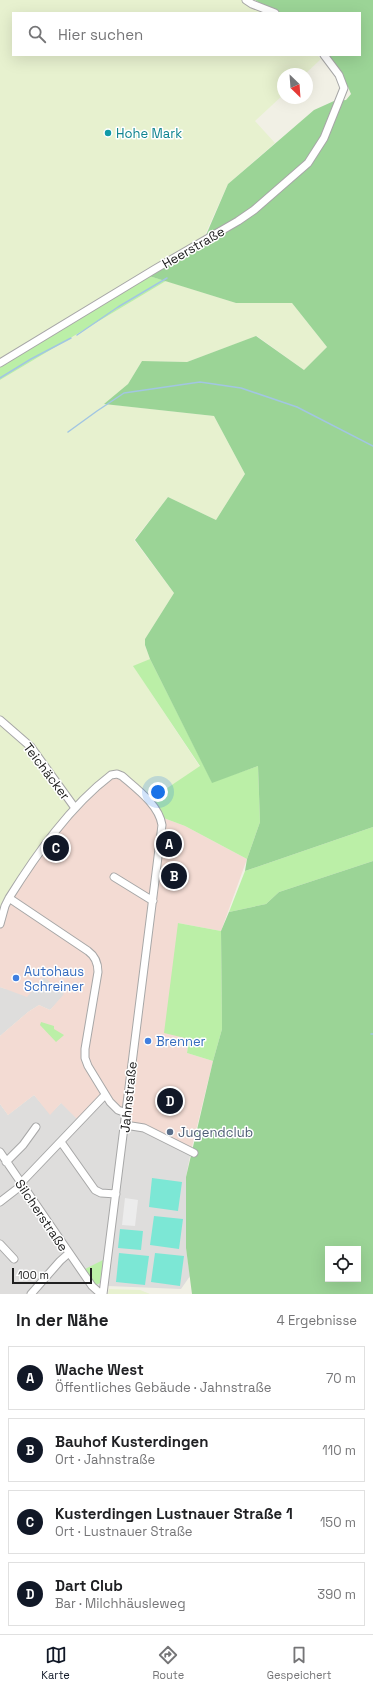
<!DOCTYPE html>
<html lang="de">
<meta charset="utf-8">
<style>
body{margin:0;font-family:"Space Grotesk",sans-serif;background:#f2f2f2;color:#202124}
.controls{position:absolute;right:12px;bottom:12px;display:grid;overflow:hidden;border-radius:0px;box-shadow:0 4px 16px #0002}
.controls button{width:36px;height:36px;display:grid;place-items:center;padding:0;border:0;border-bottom:1px solid #e0e0e0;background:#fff;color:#202124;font:20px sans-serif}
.compass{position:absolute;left:277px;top:68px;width:36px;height:36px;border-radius:50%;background:#fff;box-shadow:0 4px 16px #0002;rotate:155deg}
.scale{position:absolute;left:12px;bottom:10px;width:80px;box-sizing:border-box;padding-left:4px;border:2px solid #202020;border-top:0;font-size:11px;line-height:14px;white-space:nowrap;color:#202020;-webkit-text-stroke:3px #fff;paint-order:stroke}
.you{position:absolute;left:158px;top:792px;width:14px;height:14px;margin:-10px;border:3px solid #fff;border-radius:50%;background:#1a73e8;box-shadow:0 0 0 6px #1a73e833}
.badge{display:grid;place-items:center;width:26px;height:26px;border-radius:50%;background:#111827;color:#fff;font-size:13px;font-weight:700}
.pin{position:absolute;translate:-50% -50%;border:2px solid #fff;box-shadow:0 1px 4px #0006}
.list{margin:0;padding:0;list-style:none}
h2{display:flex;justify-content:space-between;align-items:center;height:52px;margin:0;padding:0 16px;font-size:17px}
h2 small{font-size:13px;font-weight:400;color:#757577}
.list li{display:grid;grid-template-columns:26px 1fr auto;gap:12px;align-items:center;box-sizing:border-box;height:64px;margin:0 8px 8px;padding:0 8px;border:1px solid #e0e0e0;border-radius:0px}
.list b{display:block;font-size:15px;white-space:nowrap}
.list p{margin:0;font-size:13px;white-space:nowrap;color:#757577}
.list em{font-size:13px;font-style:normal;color:#757577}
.icon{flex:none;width:22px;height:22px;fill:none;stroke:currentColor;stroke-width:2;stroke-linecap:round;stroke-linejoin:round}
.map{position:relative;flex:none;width:373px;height:1294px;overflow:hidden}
.search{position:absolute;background:#fff;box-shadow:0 4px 16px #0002;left:12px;right:12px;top:12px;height:44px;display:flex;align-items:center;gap:10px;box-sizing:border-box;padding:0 14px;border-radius:0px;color:#757577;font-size:15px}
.sheet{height:340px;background:#fff}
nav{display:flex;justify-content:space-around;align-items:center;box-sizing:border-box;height:56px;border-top:1px solid #e0e0e0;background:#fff;font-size:11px;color:#757577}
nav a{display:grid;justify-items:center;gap:2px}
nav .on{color:#111827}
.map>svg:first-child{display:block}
.residential{fill:#dedddc}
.commercial{fill:#f3dbd3}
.farmland{fill:#e7f1cf}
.grass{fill:#bbefa7}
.forest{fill:#9bd496;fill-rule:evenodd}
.pitch{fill:#7ce7d5}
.parking{fill:#ececec}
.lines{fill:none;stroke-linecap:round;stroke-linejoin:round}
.stream{stroke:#a2c6e2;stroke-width:1.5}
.minor-casing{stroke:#a7a7a7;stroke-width:9}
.minor{stroke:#fff;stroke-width:7}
.culture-dot{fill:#0f9aa8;stroke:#fff;stroke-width:1.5}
.shop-dot{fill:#3f7fe0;stroke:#fff;stroke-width:1.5}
.service-dot{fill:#5c6f8a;stroke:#fff;stroke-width:1.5}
.labels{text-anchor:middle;stroke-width:3;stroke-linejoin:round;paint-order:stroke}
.culture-label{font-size:13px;fill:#0d838f;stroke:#fff;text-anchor:start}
.street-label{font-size:13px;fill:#202020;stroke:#fff}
.shop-label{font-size:13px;fill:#366cbe;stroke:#fff;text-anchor:start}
.service-label{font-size:13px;fill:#4e5e75;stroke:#fff;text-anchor:start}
</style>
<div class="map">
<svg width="373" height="1294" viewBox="0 0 373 1294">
<rect width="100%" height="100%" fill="#f1f0e5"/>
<path class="residential" d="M44,977L65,994L50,1010L39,1005L28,1012L0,1036V987L6,989Z
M34,1095L50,1114L61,1103L105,1095L144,1128L191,1151L186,1177V1248L190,1276L181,1289L108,1286L107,1294H0V1104L8,1115Z"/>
<path class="commercial" d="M122,776L161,817L185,826L247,859L221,931L178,923L189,1039L187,1053L213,1061L191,1151L161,1136L125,1125L126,1113L105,1095L79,1121L61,1103L50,1115L34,1095L8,1115L0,1104V1036L28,1012L39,1005L50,1010L64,994L44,977L27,997L0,987V924L3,913L52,837L106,779Z"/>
<path class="farmland" d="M0,0H242L264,13H13V55H317L321,59L305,74H283V95L255,121L275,143L228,184L202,241L0,363Z
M166,281L236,303H292L327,347L304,370L257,336L187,362L142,361L128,384L105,404L214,416L245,474L216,520L168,497L134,540L174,593L145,639V645L150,659L134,667L200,767L148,801L117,774L86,798L18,884L0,924V380Z
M109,1289L140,1290L150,1294H108Z"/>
<path class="grass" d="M149,276L166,281L0,380V363Z
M150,659L212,782L258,766L260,822L247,859L185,826L161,817L148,801L200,766L133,666Z
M373,827V861L279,892L266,904L229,912L245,871Z
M178,923L221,931L222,1029L213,1061L187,1053L189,1039L164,1033Z
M41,1022L54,1026V1029L64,1035L63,1036L56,1042L40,1025Z
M103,1260L100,1283L96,1285L85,1269Z"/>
<path class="forest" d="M255,0H373V827L245,871L247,859L260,822L258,766L212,783L150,659L145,645V639L174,593L135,540L168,497L216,520L245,474L214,416L104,404L128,384L142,361L187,362L256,336L304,370L327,347L292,303H236L149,276L203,242L228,184L314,110L334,101L346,100L351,94L348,87L323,55H360V13H277Z
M373,861V1294H192L186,1248V1177L213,1061L222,1029L221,931L229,912L266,904L279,892ZM328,1249H358V1279H328Z"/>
<path class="pitch" d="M152,1178L182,1182L178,1211L149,1207Z
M154,1216L183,1219L179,1249L150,1245Z
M120,1229L143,1231L141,1250L118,1248Z
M119,1253L149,1256L145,1285L116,1282Z
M155,1253L184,1256L180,1286L151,1282Z"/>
<path class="parking" d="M125,1198L138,1200L135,1226L122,1225Z"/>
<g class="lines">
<path class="stream" d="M77,335L118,307L167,278
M0,378L31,359L71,338
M68,432L97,411L124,393L200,382L241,388L297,407L373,446
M371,1034H373"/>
<defs>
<path id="minor" d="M246,0L252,4L275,13
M0,363L155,269L238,221L254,210L308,163L324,138L344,88L339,75L324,55
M0,720L31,747L75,808
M114,877L153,901
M9,898L88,951C95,956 98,962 98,972L85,1049V1058L88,1066L110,1102L118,1110L126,1113
M0,924L5,906L9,898C36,855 70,806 111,775L117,774L122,776C137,789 159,805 162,825L103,1294
M125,1125L144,1128L194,1153
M61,1142L95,1190L101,1193L116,1194
M0,1152L92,1286L101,1294
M6,1162L23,1145L36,1127
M21,1183L105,1095
M0,1202L22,1185
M0,1244L14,1259
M31,1294L60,1261L69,1253"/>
</defs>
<use href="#minor" class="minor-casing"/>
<use href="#minor" class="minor"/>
</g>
<circle class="culture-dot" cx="108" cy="133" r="4"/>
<g class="shop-dot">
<circle cx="16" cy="978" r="4"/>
<circle cx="148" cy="1041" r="4"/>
</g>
<circle class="service-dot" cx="170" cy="1132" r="4"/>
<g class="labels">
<g class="culture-label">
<text x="116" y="138">Hohe Mark</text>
</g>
<g class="street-label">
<text transform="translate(193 247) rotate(-30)" y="5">Heerstraße</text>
<text transform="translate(47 771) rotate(53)" y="5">Teichäcker</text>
<text transform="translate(128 1097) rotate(-84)" y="5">Jahnstraße</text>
<text transform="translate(42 1215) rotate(56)" y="5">Silcherstraße</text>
</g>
<g class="shop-label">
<text x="24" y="976">Autohaus<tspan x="24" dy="15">Schreiner</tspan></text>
<text x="156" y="1046">Brenner</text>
</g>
<g class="service-label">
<text x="178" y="1137">Jugendclub</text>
</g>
</g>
</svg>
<div class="controls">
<button><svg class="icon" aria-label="locate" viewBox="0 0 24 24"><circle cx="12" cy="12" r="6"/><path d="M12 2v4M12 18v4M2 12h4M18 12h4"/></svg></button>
</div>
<svg class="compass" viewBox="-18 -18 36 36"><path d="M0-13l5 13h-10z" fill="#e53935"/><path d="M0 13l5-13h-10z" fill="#757577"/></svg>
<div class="scale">100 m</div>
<div class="you"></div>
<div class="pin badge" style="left:169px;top:844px">A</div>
<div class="pin badge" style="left:174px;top:876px">B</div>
<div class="pin badge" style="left:56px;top:848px">C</div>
<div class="pin badge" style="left:170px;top:1101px">D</div>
<div class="search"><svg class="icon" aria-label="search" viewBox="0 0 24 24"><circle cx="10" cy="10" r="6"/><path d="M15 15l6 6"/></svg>Hier suchen</div>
</div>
<section class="sheet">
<h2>In der Nähe<small>4 Ergebnisse</small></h2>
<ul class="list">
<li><span class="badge">A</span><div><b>Wache West</b><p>Öffentliches Gebäude · Jahnstraße</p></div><em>70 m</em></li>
<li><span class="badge">B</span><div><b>Bauhof Kusterdingen</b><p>Ort · Jahnstraße</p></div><em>110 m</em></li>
<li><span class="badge">C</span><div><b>Kusterdingen Lustnauer Straße 1</b><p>Ort · Lustnauer Straße</p></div><em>150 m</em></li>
<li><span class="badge">D</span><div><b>Dart Club</b><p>Bar · Milchhäusleweg</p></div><em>390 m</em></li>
</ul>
</section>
<nav>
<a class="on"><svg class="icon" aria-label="map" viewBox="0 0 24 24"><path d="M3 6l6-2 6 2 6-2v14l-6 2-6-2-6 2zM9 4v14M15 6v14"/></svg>Karte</a>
<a><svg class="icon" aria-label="directions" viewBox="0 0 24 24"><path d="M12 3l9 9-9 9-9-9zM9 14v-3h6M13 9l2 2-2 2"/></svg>Route</a>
<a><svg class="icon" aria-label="saved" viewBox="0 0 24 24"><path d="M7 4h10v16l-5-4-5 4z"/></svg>Gespeichert</a>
</nav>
